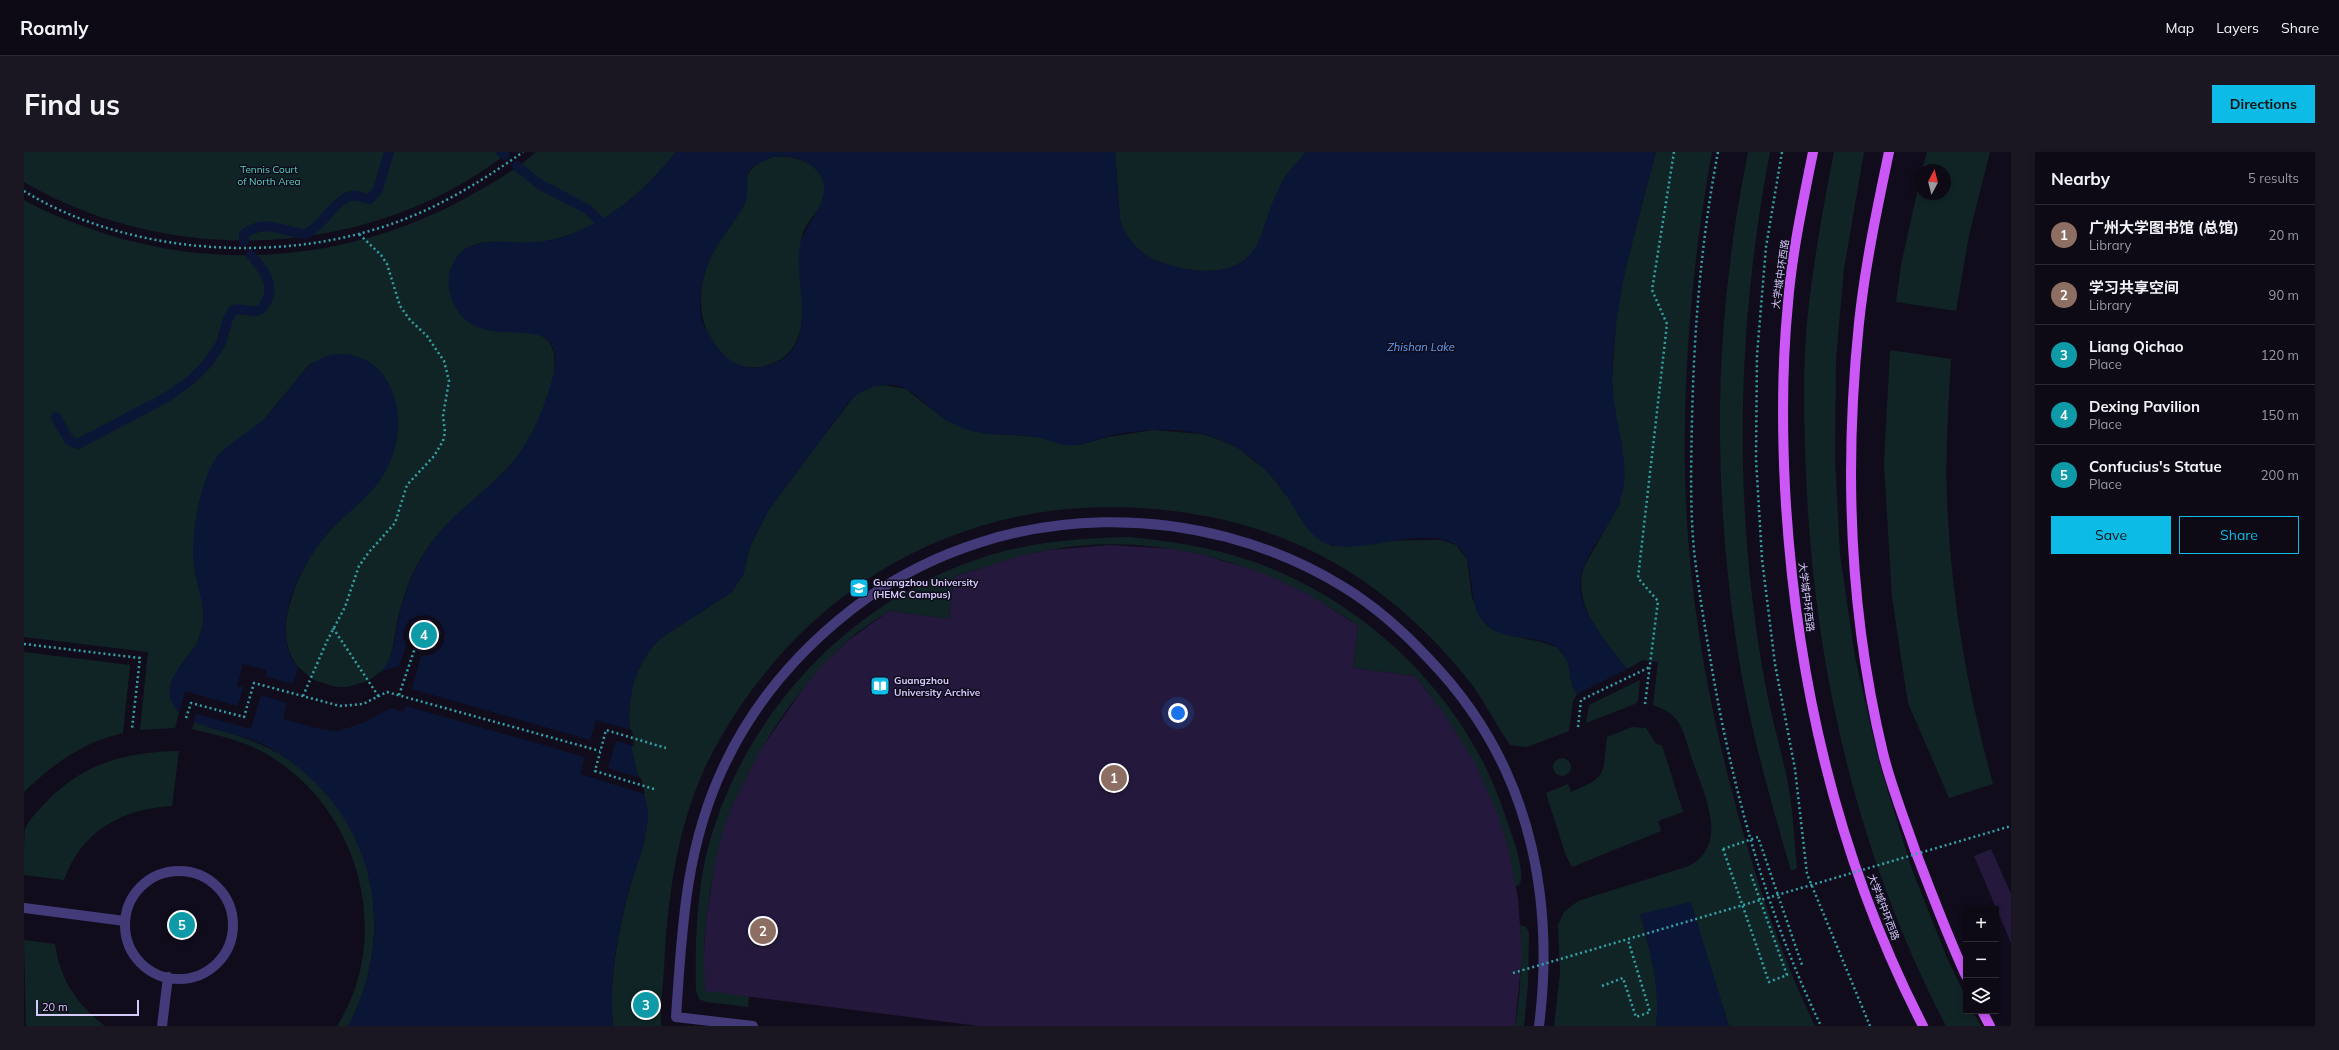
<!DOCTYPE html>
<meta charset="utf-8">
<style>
body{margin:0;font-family:Mulish,"Noto Sans SC",sans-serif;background:#1b1722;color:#f1f3f6}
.controls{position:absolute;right:12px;bottom:12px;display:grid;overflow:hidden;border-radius:0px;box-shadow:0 2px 6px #0003}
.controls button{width:36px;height:36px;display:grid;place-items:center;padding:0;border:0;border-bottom:1px solid #2d2a34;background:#0d0915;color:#f1f3f6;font:20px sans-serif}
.compass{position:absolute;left:1891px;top:12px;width:36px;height:36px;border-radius:50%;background:#0d0915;box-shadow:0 2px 6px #0003;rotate:7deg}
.scale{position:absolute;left:12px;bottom:10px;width:103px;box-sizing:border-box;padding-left:4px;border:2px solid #d5cafc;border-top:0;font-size:11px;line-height:14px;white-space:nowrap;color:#d5cafc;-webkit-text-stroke:3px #110c1c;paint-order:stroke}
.you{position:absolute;left:1154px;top:561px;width:14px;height:14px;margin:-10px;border:3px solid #fff;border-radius:50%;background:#1a73e8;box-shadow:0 0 0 6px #1a73e833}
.badge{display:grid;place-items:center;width:26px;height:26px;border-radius:50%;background:#0cbbe6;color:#fff;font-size:13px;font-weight:700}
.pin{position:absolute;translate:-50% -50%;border:2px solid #fff;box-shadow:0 1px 4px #0006}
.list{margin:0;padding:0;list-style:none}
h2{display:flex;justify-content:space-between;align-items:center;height:52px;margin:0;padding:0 16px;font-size:17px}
h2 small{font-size:13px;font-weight:400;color:#9a9aa0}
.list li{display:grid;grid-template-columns:26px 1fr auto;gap:12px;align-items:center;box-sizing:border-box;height:60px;padding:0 16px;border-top:1px solid #2d2a34}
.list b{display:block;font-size:15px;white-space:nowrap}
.list p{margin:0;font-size:13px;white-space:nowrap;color:#9a9aa0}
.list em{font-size:13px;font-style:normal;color:#9a9aa0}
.actions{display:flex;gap:8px;padding:12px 16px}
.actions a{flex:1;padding:9px 0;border:1px solid #0cbbe6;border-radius:0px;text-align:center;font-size:14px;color:#0cbbe6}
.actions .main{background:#0cbbe6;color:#111}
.icon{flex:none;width:22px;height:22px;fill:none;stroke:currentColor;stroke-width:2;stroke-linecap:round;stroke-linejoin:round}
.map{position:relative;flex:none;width:1987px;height:874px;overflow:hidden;border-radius:0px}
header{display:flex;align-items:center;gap:24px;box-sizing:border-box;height:56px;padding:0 20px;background:#0d0915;border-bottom:1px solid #2d2a34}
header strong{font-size:19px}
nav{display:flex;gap:22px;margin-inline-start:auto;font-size:14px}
.intro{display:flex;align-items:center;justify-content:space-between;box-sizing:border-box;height:96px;padding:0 24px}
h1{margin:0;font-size:28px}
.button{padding:10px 18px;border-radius:0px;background:#0cbbe6;color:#111;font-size:14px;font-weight:700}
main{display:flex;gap:24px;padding:0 24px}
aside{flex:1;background:#0d0915;border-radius:0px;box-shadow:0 2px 6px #0003}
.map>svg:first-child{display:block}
.green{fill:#102426}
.water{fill:#0b1637;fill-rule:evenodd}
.pier{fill:#110c1c}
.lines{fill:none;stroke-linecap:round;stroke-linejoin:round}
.stream{stroke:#0b1637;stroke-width:10}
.building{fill:#24193c}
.path{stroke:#33a3a8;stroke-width:2.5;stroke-dasharray:2 3;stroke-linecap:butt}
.lane{stroke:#423a79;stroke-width:10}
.primary{stroke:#cb57f6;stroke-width:10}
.path-bridge{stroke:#33a3a8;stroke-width:2.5;stroke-dasharray:2 3;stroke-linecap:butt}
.labels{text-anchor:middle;stroke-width:3;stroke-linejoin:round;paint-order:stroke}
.park-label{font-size:10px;fill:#5bd7c4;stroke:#110c1c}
.street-label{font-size:10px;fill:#d5cafc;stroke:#110c1c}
.poi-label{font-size:10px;font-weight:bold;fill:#d5cafc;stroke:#110c1c;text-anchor:start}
.water-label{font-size:11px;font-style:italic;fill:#5ea1f7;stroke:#110c1c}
</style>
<header>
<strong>Roamly</strong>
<nav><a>Map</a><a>Layers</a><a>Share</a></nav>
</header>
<div class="intro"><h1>Find us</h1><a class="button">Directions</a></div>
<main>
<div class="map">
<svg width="1987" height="874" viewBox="0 0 1987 874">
<rect width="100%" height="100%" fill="#110c1c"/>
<path class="green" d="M0,0H485C348,107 149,117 0,30Z
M512,0H652C616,45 569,85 509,91C482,93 456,82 434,103L503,180C562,183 511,283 492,306C463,342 423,364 399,403C389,418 382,437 377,454C366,489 376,529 325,535C305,537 283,528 272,512C261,496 260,477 264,459C271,431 284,403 304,381C335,346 368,334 371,281C372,269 374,257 369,245C364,230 357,217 343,209C327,200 300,204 285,213L237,271L194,303L183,324L178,342L176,437L179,454V472L173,492L156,514L153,559L155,561L151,576L116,578L124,500L0,485V48C20,60 43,68 64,76C191,122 332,109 449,42C471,30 494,16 512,0Z
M1091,0H1282C1272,12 1261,22 1255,37C1246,54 1242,73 1234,91C1217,126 1173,122 1142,112C1119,105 1102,90 1096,67Z
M1632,0H1688C1665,126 1654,270 1665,398C1673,493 1693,589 1719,680C1738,746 1761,812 1791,874H1705L1696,845L1616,762C1626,800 1637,835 1632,874H1530L1536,821L1534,773L1540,760L1554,749L1665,714C1706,692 1680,642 1669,610C1664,597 1661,578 1652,567C1646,560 1638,556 1629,553L1634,510L1619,508L1603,517C1581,489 1545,450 1561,413L1596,351L1588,227L1593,155L1600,121Z
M1724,0H1746C1713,171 1709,348 1739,520C1745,556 1755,591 1763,626C1769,656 1770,687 1773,716L1767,719C1745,643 1723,566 1712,488C1694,364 1690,236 1706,112C1710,74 1717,37 1724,0Z
M1810,0H1840L1820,117L1812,206L1811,305L1816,403L1831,505L1855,610L1887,715L1923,806L1942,845V859H1949L1957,874H1922C1833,703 1790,515 1782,323C1780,266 1778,208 1785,151C1791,101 1800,50 1810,0Z
M1903,0H1966L1945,83L1932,159L1872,150L1877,113L1897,23V42H1921V18H1898Z
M749,5C769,4 791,8 800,29C808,51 782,66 778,84C769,126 800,199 741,214C727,217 712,215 701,205C673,179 671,138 687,105C696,86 711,69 721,51C723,45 722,39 722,33C722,16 735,10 749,5Z
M1866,198L1927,207C1924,260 1920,314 1924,367C1929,457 1945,545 1969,632L1925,646L1884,551L1868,445L1860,312Z
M860,233L882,237L920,267L959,281L1014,285L1041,292L1056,293L1084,285L1129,278L1178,282L1197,288L1214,296L1244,320L1270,353L1281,374L1298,389L1308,394H1329L1364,389L1403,388H1417L1432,393L1443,407L1448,447L1478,482L1518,490L1534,496L1544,509L1548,534L1553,542L1549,549L1545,579L1503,595L1486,593C1473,574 1462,553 1449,534C1416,491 1374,451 1329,422C1280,390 1220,369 1163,361C970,331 795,416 697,585C655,656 644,737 640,817C639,836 636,855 637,874H589C585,830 593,785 604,742C611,717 622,692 624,666C624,649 616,632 612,616C600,571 601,520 637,486L708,440L719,423L726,395L744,359L799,285L832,242L850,234Z
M1105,385C1157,390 1209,399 1258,421C1361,467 1448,558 1482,666C1487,680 1503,722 1495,733L1491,734C1478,654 1442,586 1391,524L1329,516L1334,474C1245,411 1133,378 1024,398C992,404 961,415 930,425L925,467L865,459C850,469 834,479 821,491C734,576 685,677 680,799L725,844L724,855L682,850L675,847L672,839C671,794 672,749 682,704C715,567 823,450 957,406C1005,390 1055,386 1105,385Z
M0,500L106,513L99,581C59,590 29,612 0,640Z
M1616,528L1614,549L1611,552L1562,571L1565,553Z
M170,570C200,580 229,586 257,603C351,660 375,780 324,874H313C372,781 333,650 237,599C215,587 191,583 168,577Z
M1608,575L1622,576L1632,592L1638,593L1659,660L1634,669L1637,679L1548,715L1542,704L1522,641L1544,632L1547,640C1585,624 1578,623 1583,585Z
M155,599L148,654C98,657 58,678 40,728L0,723C0,712 0,686 1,677C6,666 16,657 24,648C62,610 103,600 155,599Z
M1529 615a9 9 0 1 1 18 0a9 9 0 1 1-18 0Z
M1496,773L1502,775L1505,781L1504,832L1500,874H1491C1497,840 1498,807 1496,773Z
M0,788L31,792C36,827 53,853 81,874H2Z"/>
<path class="water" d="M652,0H1091L1096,67C1102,90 1119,105 1142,112C1173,122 1217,126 1234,91C1242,73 1246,54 1255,37C1261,22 1272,12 1282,0H1632C1612,75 1590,147 1588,225C1588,264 1606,300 1599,339C1592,373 1554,403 1556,437C1558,463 1587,497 1603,517L1553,542C1543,528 1549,509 1535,497C1513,479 1475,493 1457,467C1443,446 1452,405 1432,393C1401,373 1340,402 1307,393C1281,386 1272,354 1256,334C1240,315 1222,299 1200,289C1165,274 1122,276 1085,284C1074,287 1062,293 1050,293C1038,295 1024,287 1011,285C993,282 975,284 957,281C944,279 932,274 920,267C909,259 900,249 889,241C867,226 841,233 824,251L744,359L726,395L719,423L708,440L637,486C601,520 600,571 612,616C616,632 624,649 624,666C622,692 611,717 604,742C592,785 585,830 589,874H324C381,769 343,645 236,591C212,579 162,577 149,553C135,526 166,509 175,487C186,462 173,439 170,414C166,385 176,323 196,301C211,286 232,277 246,261C265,241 279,209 307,203C324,199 344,206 356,219C385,252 377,306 349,337C335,353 317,366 303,382C274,416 236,492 285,525C302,536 328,539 346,528C375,512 369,479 378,452C384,432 393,411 405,394C425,364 456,344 481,319C501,298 514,271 523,244C527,231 533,216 531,203C525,158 451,206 428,148C424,138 423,126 427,116C440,79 482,93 512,90C529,89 547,83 563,75C599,58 627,31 652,0ZM749,5C764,4 777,4 789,15C819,42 779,69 775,98C771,132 795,193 751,211C742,215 731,217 722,215C705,211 697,201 688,187C685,182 681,177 679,172C671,151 680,117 690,99C699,83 712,69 720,53C732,29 707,20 749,5Z
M1667,750L1705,874H1632C1637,835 1626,800 1616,762Z"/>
<path class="pier" d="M403,463L412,466L418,472L421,481L420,490L415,498L407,503L397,504L388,537L566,588L572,568L608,578L610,594L592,589L584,616L617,626L621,642L556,622L561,605L382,554L379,560L367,556L339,571L314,579L296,577L259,567L263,551L237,543L227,577L172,562L170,570L155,561L161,539L214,554L219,535L213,534L219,512L243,518L241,524L269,532L274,515L289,528L312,535H323L344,529L358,519L375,514L382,494L379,485L380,476L385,468L393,464Z"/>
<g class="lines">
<path class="stream" d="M477,0L481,3
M493,14L515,32L563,57L576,69
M220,89V82C244,65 258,81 282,82C298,75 312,46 328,44C334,42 339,47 346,47L354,38L365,0
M32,265L45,288L54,292L143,245L167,228L184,211L197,191L204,167L209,158C217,155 223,160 231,159C236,159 240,155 242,150C252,132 239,117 227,103"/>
</g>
<path class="building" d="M1087,393L1150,397L1176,402L1230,418L1257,429L1286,443L1334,474L1329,516L1391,524L1420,561L1451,611L1473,660L1483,692L1494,746L1498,802L1491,874H955L681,839L680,799L683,760L693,701L700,676L710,650L735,600L781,534L798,514L822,490L865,459L925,467L930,425L992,405L1024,398Z
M406,467L417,480L411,496L394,499L383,486L389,470Z
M1967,697L1987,742V791L1950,704Z"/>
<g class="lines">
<path class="path" d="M1694,0C1677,89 1670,178 1668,268C1667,312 1666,355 1670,398C1674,434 1680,470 1686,505C1707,632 1741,758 1797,874
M1758,0L1742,95L1733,203L1732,307L1738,407L1751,512L1771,617L1783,722L1846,874
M0,39C99,100 242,111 352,77C406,61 454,32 499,0
M309,476L355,545
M0,492L116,506L108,577
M375,543L391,496
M279,544L303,489L321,455L335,414L345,400L371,371L383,333L410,304L419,289L421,280L419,264L425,229L420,209L403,184L386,168L376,154L363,112L357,103L334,81
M1621,552L1634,449L1614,426L1643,172L1628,138L1650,0
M162,566L167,551L220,565L230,531L316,554L339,552L363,540L576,599
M1554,575L1557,548L1626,515
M630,637L571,619L582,578L642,596
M1699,697L1745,830L1763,823L1726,720
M1578,834L1599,826L1612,865L1626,860L1604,788"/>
<path class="lane" d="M101 773a54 54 0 1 1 108 0a54 54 0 1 1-108 0Z
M0,756L101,769
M138,874L144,825
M729,874L652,865C658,777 661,697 699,616C731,547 782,490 843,446C983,348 1173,346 1318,434C1351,454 1379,479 1404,506C1435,538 1462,576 1481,617C1518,697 1526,787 1515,874"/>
<path class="primary" d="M1789,0C1779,50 1768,101 1764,151C1758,212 1758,275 1761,336C1771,523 1813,707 1899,874
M1865,0C1853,57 1841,114 1835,171C1820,316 1825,460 1859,601C1867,634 1880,666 1891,698C1907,740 1923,783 1942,824
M1958,859L1966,874"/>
<path class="path-bridge" d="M1699,697L1734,685L1778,813
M1489,821L1987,674"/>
</g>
<defs>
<symbol id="university-square" viewBox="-11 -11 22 22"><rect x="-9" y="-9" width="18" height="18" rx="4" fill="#0cbbe6" stroke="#110c1c"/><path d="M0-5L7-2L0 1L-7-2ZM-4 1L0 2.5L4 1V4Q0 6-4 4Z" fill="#fff"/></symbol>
<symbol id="library-square" viewBox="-11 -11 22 22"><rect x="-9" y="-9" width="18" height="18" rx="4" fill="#0cbbe6" stroke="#110c1c"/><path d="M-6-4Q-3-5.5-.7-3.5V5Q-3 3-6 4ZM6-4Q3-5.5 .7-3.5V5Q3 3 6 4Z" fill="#fff"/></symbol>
</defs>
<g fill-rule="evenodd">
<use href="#university-square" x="824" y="425" width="22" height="22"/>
<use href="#library-square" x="845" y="523" width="22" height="22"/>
</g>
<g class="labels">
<g class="park-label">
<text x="245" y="21">Tennis Court<tspan x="245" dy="12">of North Area</tspan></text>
</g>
<g class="street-label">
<text transform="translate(1756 122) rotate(-82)" y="4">大学城中环西路</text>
<text transform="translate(1783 445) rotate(83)" y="4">大学城中环西路</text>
<text transform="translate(1860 755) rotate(69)" y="4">大学城中环西路</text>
</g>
<g class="poi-label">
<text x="849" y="434">Guangzhou University<tspan x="849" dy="12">(HEMC Campus)</tspan></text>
<text x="870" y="532">Guangzhou<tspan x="870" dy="12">University Archive</tspan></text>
</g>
<g class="water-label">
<text x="1397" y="199">Zhishan Lake</text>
</g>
</g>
</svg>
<div class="controls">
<button>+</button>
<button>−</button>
<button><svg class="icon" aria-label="layers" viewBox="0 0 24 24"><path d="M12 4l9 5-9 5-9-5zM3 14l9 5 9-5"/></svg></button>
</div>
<svg class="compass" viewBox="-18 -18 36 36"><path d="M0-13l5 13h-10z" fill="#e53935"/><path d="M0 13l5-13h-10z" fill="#9a9aa0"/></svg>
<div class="scale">20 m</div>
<div class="you"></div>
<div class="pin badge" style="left:1090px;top:626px;background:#8d6e63">1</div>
<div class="pin badge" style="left:739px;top:779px;background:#8d6e63">2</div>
<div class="pin badge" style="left:622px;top:853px;background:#0f9aa8">3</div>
<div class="pin badge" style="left:400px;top:483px;background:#0f9aa8">4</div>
<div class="pin badge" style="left:158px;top:773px;background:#0f9aa8">5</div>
</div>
<aside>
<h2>Nearby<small>5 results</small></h2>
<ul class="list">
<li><span class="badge" style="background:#8d6e63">1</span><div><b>广州大学图书馆 (总馆)</b><p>Library</p></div><em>20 m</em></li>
<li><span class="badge" style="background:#8d6e63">2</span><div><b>学习共享空间</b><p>Library</p></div><em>90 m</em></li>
<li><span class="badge" style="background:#0f9aa8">3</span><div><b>Liang Qichao</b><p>Place</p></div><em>120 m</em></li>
<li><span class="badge" style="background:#0f9aa8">4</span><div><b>Dexing Pavilion</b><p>Place</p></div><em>150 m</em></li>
<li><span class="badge" style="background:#0f9aa8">5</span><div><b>Confucius's Statue</b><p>Place</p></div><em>200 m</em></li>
</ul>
<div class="actions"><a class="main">Save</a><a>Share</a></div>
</aside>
</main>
